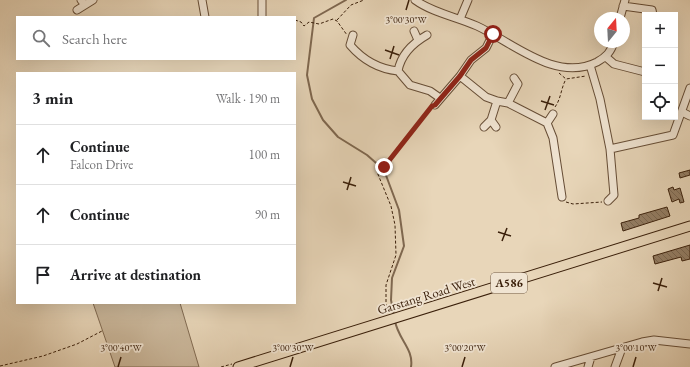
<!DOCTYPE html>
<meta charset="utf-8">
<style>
body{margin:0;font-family:"EB Garamond",serif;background:#f6f6f6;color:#202124}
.controls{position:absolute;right:12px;top:12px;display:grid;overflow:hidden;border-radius:0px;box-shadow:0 4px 16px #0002}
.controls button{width:36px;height:36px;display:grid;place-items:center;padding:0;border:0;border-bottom:1px solid #e0e0e0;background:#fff;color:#202124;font:20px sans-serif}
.compass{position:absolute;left:594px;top:12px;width:36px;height:36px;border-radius:50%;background:#fff;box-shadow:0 4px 16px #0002;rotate:18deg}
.stop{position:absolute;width:12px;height:12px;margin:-9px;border:3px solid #8f2418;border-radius:50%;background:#fff}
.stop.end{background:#8f2418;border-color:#fff;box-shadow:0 1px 4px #0008}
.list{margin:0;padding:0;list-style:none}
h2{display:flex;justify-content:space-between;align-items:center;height:52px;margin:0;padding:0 16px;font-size:17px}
h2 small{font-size:13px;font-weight:400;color:#757577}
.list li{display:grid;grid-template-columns:26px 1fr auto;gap:12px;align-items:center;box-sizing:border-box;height:60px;padding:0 16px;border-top:1px solid #e0e0e0}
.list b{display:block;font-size:15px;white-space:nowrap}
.list p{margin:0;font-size:13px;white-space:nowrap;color:#757577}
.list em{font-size:13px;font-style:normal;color:#757577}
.icon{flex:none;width:22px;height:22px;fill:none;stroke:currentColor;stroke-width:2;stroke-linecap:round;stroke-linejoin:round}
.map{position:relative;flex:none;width:690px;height:367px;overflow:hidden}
.search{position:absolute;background:#fff;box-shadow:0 4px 16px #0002;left:16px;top:16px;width:280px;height:44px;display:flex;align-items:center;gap:10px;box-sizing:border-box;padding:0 14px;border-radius:0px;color:#757577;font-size:15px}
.panel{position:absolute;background:#fff;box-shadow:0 4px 16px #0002;left:16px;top:72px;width:280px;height:232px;border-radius:0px}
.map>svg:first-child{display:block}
.park{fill:#cab79b;stroke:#826b52}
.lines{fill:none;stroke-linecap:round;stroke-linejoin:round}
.stream{stroke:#7f6850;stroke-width:2}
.building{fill:url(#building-back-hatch);stroke:#3a1f0a}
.minor-casing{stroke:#664d36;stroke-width:9}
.major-casing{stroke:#3a1f0a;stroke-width:11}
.path{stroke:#3a1f0a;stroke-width:1;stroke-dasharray:3 2;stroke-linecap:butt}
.minor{stroke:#f0e4d2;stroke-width:7}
.major{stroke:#e8d6b9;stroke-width:9}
.route{stroke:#8f2418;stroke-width:5}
.ticks{fill:none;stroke:#3a1f0a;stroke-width:1.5}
.labels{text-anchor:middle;stroke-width:3.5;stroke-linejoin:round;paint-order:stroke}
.shield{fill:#f0e4d2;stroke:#715a46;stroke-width:1}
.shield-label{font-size:12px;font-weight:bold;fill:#3a1f0a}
.street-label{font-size:13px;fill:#3a1f0a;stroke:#f0e4d2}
.ticks-label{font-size:10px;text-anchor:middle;fill:#3a1f0a;stroke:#f0e4d2;stroke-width:3.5;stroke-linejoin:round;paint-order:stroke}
</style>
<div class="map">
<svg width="690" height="367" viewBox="0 0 690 367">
<defs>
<pattern id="building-back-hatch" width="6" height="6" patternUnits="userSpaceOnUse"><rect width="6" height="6" fill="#947e65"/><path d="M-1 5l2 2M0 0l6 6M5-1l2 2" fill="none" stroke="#7a6751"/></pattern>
</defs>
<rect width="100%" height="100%" fill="#e8d6b9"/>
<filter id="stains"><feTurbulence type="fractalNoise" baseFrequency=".005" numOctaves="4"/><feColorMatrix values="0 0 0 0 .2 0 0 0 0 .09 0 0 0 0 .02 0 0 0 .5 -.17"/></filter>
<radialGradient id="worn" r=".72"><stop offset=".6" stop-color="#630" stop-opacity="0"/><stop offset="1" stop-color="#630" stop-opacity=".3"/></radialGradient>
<path class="park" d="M93,303H180L199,367H115Z"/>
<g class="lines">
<path class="stream" d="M346,0L314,18L307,75L312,99L323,120L338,137L367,155L384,170L399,210L404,246L392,278L391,300L394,315
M395,321C398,339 414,349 411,367"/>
</g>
<path class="building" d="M690,170V175L680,178L679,173Z
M673,187L674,190L680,188L684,202L680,203L679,199L672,202L668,189Z
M667,207L670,216L623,231L621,223L639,218V215Z
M690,245V259L682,261L681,257L655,264L653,256Z"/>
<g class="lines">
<defs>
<path id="minor" d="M81,0L85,5L93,0
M202,0L205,17
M262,0V17
M415,0C433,13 457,17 477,26C512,42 556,83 597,62C606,57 611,52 614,42
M623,6L652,10L653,15
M77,10L85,5
M620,18L625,0
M460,19L468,0
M414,31L418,40
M353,35L350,45C362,59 379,69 398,71L410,85L430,91L440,98
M606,57L614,64L645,72
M590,65L600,99L610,149L614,195L608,201
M398,71C401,54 413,43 427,35
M460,76L486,97L497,101L508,103L547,123L553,138L562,197
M508,103L518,84L514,78
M435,105L460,76L471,60L486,48L493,34
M682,112L690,116
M491,120L496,127
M547,123L553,114
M484,127L491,120L497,101
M610,149L673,135L690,88
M555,367L642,342L654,340L690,344
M588,367L591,357
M615,367L622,348"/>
<path id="major" d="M238,367L690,226"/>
</defs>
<use href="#minor" class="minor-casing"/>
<use href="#major" class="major-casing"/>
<path class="path" d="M295,20L301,22L304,26L309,22L319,24L333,19L337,21L347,35
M337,20L351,5L364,0
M559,73L566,79L586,76
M555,107C561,99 561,88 566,79
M566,202L573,204L602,202
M386,312V285L396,255L395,225L391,206L377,172L384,167L429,109
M0,366L43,356L77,344L102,331
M221,367L232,364"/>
<use href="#minor" class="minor"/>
<use href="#major" class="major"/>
</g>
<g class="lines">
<path class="route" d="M384,167L432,106L435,105L460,76L471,60L486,48L493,34"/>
</g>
<path class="ticks" d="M406,10L409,0M385,50L399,55M390,59L394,46M541,101L554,105M545,110L550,96M343,182L356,186M347,190L351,177M498,232L511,236M502,241L507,228M653,283L667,287M658,291L662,278M118,367L121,357M290,367L293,357M462,367L465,357M633,367L636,357"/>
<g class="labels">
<rect class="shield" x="491" y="273" width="36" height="20" rx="3"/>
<g class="shield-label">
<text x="509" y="287">A586</text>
</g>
<g class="street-label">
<text transform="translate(426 295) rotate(-17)" y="5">Garstang Road West</text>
</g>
</g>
<g class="ticks-label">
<text x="406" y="23">3°00'30"W</text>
<text x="121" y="351">3°00'40"W</text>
<text x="293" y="351">3°00'30"W</text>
<text x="465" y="351">3°00'20"W</text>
<text x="636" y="351">3°00'10"W</text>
</g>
<rect width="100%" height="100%" filter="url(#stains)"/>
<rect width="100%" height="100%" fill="url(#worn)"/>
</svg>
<div class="controls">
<button>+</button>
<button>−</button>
<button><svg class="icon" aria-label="locate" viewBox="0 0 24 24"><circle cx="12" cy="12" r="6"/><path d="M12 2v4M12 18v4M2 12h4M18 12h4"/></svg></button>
</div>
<svg class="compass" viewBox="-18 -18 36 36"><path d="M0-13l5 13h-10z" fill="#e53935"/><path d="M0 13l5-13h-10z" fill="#757577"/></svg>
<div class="stop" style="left:493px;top:34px"></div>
<div class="stop end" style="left:384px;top:167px"></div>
<div class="search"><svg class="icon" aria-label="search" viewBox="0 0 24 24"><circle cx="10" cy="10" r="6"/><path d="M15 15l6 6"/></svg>Search here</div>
<section class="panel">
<h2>3 min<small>Walk · 190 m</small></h2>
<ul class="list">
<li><svg class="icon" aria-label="ahead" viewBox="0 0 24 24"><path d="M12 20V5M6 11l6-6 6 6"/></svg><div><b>Continue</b><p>Falcon Drive</p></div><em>100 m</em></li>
<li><svg class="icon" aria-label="ahead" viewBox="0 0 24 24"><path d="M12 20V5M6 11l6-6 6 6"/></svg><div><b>Continue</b></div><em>90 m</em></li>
<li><svg class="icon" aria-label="arrive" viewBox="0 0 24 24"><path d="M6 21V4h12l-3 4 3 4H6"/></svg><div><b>Arrive at destination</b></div></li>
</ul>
</section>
</div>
